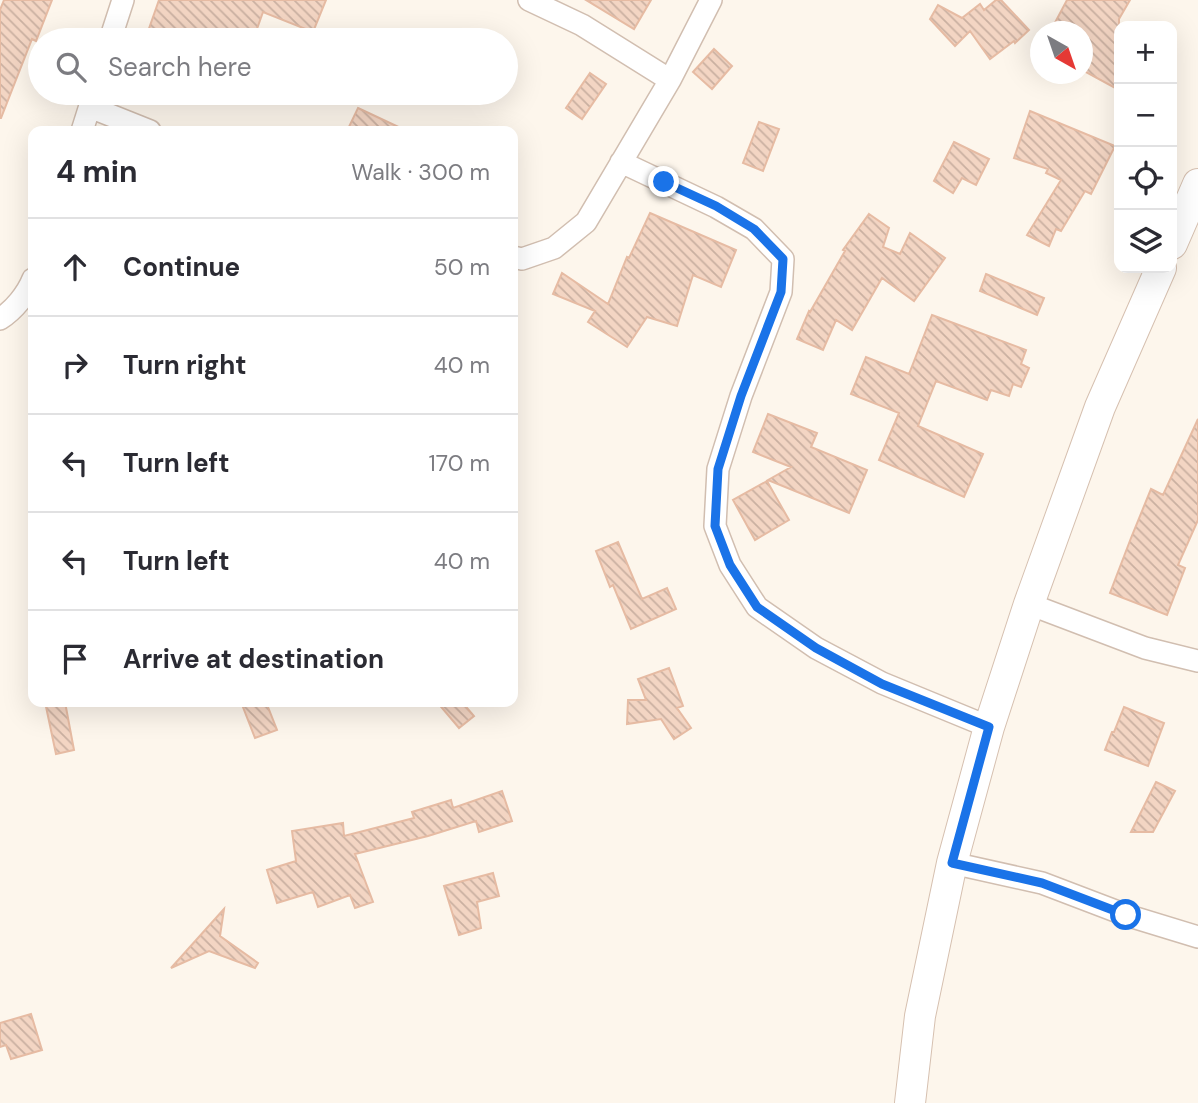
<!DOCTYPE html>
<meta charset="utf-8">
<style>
body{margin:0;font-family:"DM Sans",sans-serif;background:#f7f7f7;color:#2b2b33}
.controls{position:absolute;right:21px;top:21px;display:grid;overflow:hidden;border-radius:14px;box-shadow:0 7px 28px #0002}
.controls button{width:63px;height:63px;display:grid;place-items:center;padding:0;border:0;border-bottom:2px solid #e1e1e2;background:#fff;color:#2b2b33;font:35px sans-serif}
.compass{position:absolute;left:1030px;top:21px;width:63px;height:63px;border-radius:50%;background:#fff;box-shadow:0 7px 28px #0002;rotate:140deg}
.stop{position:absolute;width:21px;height:21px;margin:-16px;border:5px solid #1a73e8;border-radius:50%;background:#fff}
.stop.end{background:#1a73e8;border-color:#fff;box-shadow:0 2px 7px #0008}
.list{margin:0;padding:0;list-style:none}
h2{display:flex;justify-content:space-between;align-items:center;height:91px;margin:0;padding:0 28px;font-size:30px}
h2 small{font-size:23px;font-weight:400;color:#7c7c81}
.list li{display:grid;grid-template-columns:46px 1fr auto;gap:21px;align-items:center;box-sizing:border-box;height:98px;padding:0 28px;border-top:2px solid #e1e1e2}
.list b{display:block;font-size:26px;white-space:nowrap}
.list em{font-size:23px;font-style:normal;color:#7c7c81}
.icon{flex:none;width:38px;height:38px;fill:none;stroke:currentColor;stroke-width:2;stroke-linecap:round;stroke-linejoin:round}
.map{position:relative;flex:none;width:1198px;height:1103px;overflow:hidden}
.search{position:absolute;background:#fff;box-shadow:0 7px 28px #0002;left:28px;top:28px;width:490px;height:77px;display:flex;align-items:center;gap:18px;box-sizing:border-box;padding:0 24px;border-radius:38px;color:#7c7c81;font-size:26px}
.panel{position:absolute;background:#fff;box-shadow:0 7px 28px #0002;left:28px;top:126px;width:490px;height:581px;border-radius:14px}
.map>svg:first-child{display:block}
.building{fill:url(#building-back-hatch);stroke:#e6bba3;stroke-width:2}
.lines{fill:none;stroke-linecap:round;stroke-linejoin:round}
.minor-casing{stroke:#d1beb0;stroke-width:24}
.secondary-casing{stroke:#d6c0b0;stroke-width:32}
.minor{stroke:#fff;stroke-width:21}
.secondary{stroke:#fff;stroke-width:30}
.route{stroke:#1a73e8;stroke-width:9}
</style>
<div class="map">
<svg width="1198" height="1103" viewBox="0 0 1198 1103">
<defs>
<pattern id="building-back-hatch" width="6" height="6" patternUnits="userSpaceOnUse" patternTransform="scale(1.75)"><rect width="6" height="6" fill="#f3d5c3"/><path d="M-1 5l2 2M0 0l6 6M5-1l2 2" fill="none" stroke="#cab0a1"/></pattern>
</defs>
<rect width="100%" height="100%" fill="#fdf6ec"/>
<path class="building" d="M4,0H52L36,41L32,39L1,118H0V10Z
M159,0H326L313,32L263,12L253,40H145Z
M586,0H651L634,29Z
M996,0H1001L1029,30L1015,43L1014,41L990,59L970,31L955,46L930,19L938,5L962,18L980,4L984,10Z
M1067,0H1130L1119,19V90L1082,70V32H1050Z
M714,49L732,66L712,89L693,72Z
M590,73L606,84L582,119L566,108Z
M358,108L407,131H347Z
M1030,111L1115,146L1091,194L1085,191L1061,231L1056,229L1049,246L1027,235L1061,180L1046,173L1048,169L1014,158Z
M759,122L779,129L763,171L743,163Z
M954,142L989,159L976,185L962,178L953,193L934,181Z
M650,213L736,250L721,287L693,275L677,326L647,317L627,347L588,322L595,311L553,294L562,273L608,304L627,257L629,258Z
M869,214L889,228L883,247L900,254L910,233L945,258L914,301L882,278L852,330L836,320L823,350L797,339L809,311L810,312L845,251L843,250Z
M986,274L1044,298L1037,315L980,291Z
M932,315L1026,350L1021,364L1029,368L1021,387L1013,384L1009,396L991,390L987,400L936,381L918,426L983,454L964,497L879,460L899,413L851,394L866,357L909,374Z
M768,414L817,433L811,447L867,470L849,513L768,480L791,467L753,452Z
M1198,419V520L1178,565L1185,568L1167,615L1110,593L1131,538L1151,489L1163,495Z
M767,481L789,520L755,540L733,500Z
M618,542L642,599L667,588L676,609L631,629L613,585L610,587L596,551Z
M669,668L683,706L677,708L691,728L674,739L661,719L627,724L628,700H646L638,679Z
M45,702H65L74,750L56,754Z
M241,702H266L277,730L255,738Z
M437,702H462L474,716L459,728Z
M1124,707L1164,723L1148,766L1105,750L1112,732H1114Z
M1156,782L1175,791L1153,832H1131Z
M502,791L512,821L479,832L476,821L428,836L355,854L373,902L355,908L350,895L318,907L313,892L277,903L267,870L296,861L292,831L343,823L344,836L414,818L412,812L451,800L453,808Z
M493,873L499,896L477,902L481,928L459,935L444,886Z
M224,909L220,936L258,963L255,968L209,951L171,968Z
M31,1014L42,1050L11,1059L6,1045L0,1047V1023Z"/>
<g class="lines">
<defs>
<path id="minor" d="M529,0L582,25L670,80
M110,40L123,0
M90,107L150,131
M82,131L94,93
M621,162L716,207L754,229L783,259L781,292L741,396L718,469L715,526L730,565L757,607L816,648L882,683L989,727
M513,257L522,259L554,248L586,222L670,80L711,0
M0,319C14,310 27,294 33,279
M1029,604L1145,648L1198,661
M952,863L1042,883L1126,915L1198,937"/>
<path id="secondary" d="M1172,244L1198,184
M910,1103L920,1016L952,863L989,727L1029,604L1100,407L1161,268"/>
</defs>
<use href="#minor" class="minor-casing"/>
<use href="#secondary" class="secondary-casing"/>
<use href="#minor" class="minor"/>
<use href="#secondary" class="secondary"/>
</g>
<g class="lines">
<path class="route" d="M664,182L716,206L754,229L783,259L781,292L741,396L718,469L715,526L730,565L757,607L816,648L882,684L989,727L952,863L1042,883L1126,915"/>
</g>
</svg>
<div class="controls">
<button>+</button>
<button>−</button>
<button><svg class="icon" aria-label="locate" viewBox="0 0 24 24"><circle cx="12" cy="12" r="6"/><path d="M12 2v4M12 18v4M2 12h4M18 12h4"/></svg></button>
<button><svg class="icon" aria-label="layers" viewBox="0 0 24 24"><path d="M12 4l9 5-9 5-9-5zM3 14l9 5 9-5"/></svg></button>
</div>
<svg class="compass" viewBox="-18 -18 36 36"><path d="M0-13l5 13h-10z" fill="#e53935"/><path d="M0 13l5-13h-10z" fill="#7c7c81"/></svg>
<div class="stop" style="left:1126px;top:915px"></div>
<div class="stop end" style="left:664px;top:182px"></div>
<div class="search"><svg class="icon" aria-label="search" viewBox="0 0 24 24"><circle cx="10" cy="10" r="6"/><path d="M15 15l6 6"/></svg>Search here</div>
<section class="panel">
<h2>4 min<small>Walk · 300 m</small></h2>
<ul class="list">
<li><svg class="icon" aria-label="ahead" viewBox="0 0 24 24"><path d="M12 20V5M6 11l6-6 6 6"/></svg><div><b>Continue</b></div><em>50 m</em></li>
<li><svg class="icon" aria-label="right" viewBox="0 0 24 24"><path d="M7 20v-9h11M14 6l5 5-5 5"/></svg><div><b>Turn right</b></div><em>40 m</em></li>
<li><svg class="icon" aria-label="left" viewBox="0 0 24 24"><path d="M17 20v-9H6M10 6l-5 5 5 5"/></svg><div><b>Turn left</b></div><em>170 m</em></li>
<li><svg class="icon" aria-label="left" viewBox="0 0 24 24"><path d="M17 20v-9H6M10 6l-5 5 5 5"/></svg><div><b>Turn left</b></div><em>40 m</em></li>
<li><svg class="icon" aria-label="arrive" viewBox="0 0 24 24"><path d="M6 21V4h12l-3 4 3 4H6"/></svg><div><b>Arrive at destination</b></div></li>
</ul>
</section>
</div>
